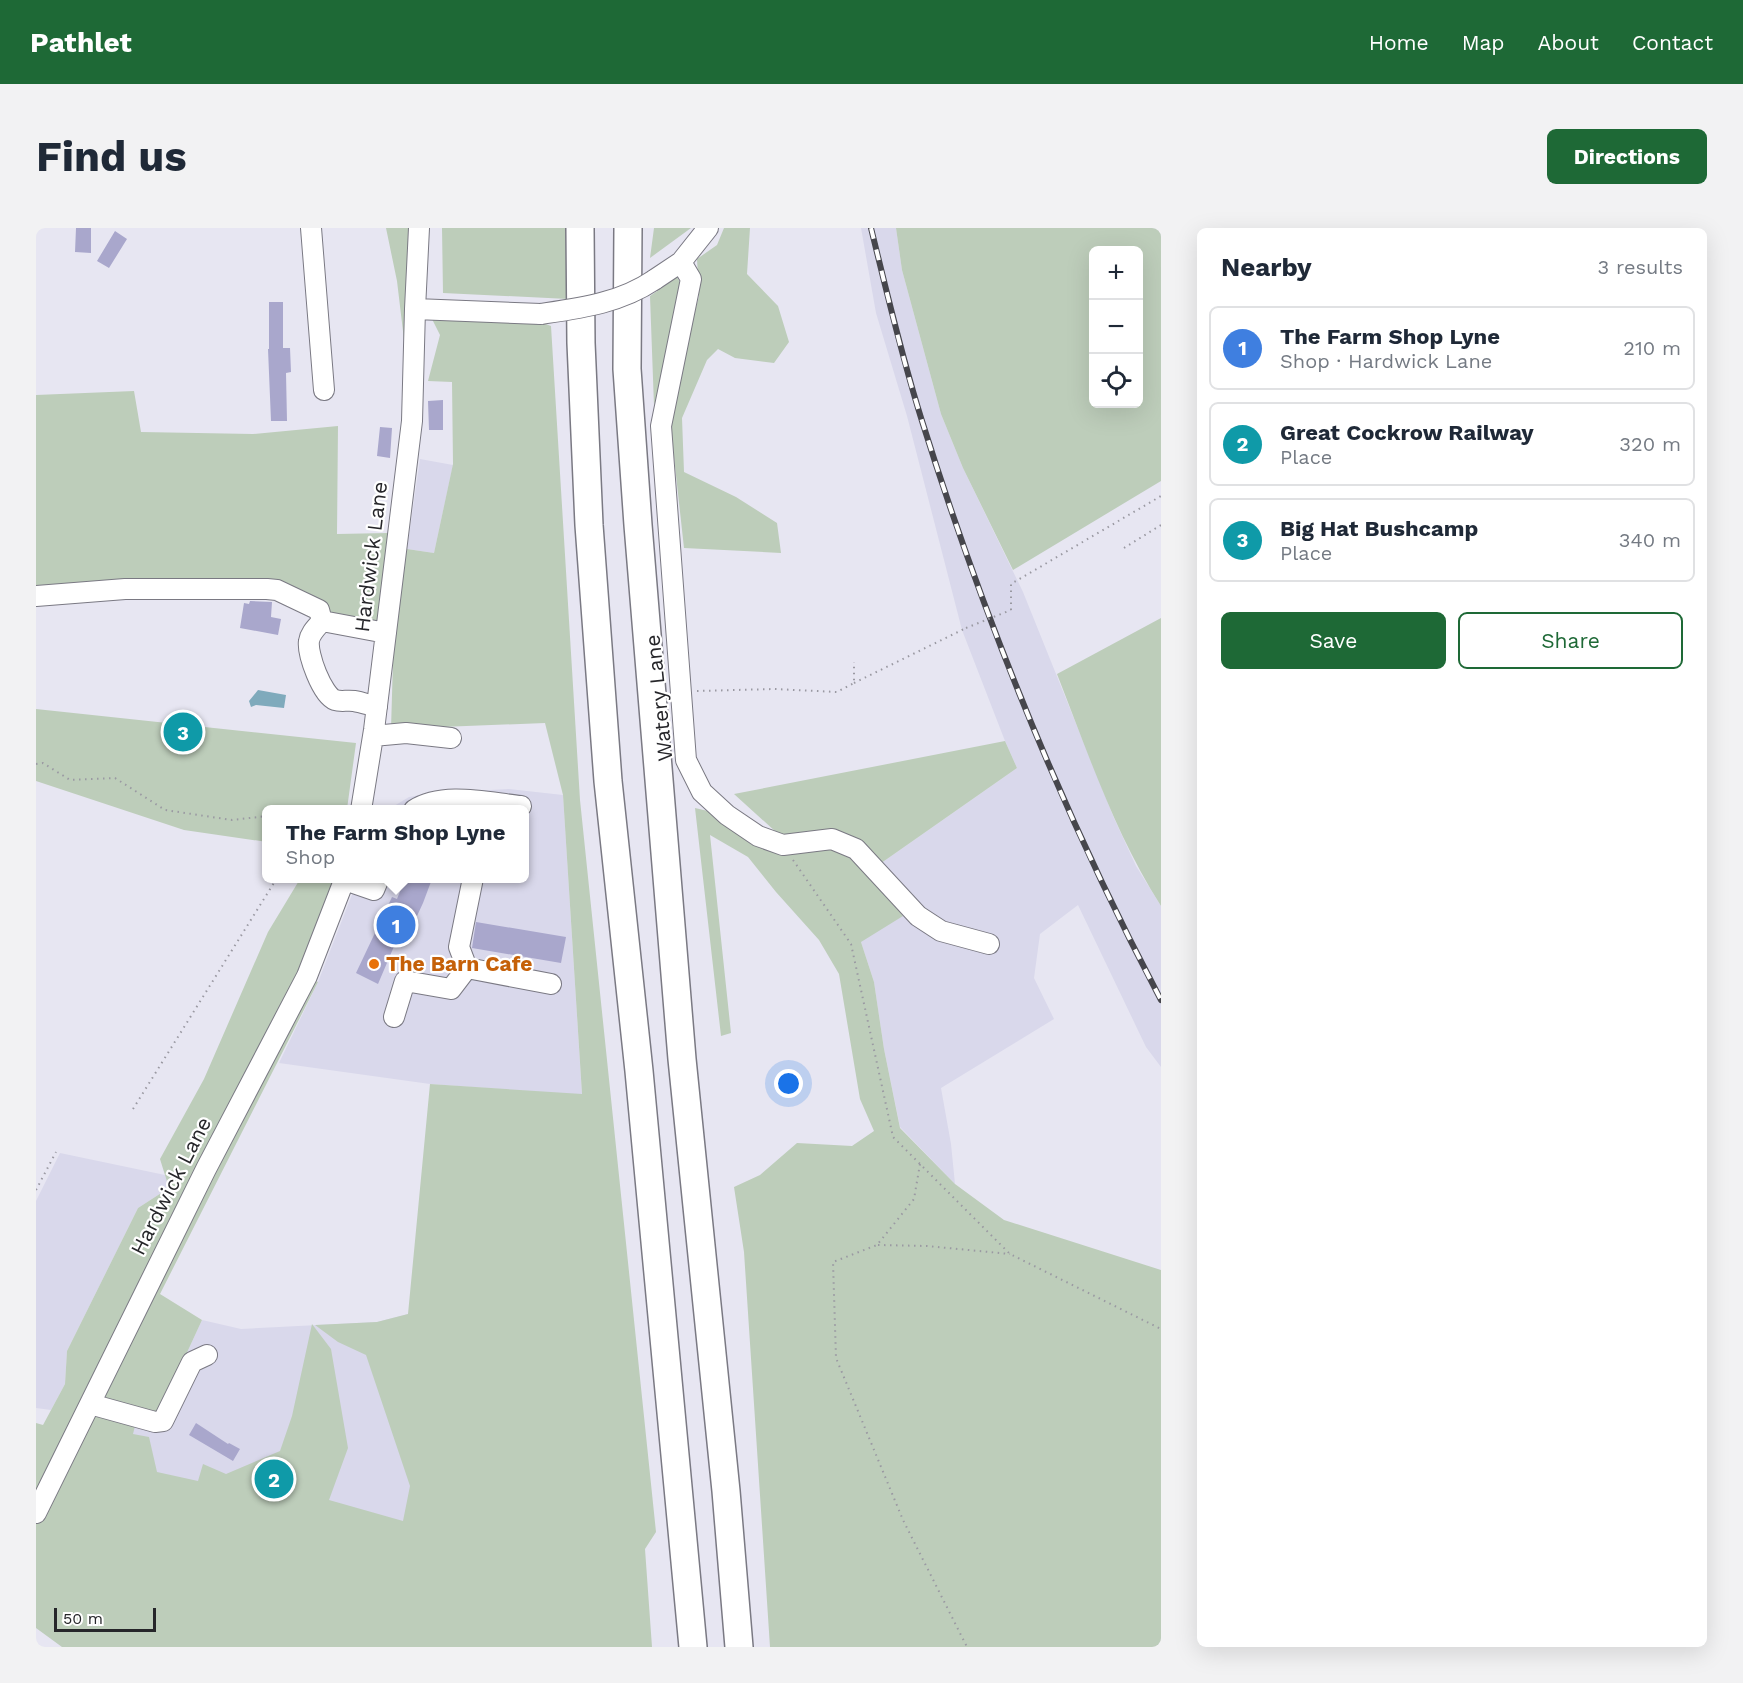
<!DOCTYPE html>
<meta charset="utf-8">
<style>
body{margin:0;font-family:"Work Sans",sans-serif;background:#f2f2f3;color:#1f2937}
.controls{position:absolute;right:18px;top:18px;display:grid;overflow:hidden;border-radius:9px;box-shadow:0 6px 24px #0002}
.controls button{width:54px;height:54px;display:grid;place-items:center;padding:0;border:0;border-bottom:2px solid #e0e1e3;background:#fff;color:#1f2937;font:30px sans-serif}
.scale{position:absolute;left:18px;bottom:15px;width:102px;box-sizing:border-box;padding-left:6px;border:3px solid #26262a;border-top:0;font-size:16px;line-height:21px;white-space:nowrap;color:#26262a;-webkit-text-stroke:4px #fff;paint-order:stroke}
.you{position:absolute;left:753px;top:856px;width:21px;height:21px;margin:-15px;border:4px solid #fff;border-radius:50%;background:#1a73e8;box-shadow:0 0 0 9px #1a73e833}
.badge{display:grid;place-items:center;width:39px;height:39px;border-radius:50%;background:#1e6936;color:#fff;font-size:20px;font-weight:700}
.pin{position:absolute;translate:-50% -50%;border:3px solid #fff;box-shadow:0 2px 6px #0006}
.popup{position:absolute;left:226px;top:577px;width:267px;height:78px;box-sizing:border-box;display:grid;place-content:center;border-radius:9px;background:#fff;filter:drop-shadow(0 2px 4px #0005);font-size:20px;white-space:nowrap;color:#747a83}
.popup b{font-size:22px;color:#1f2937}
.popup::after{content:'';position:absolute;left:50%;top:100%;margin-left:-12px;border:12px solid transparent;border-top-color:#fff}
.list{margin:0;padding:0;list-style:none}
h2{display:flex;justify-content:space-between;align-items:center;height:78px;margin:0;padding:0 24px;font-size:26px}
h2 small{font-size:20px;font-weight:400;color:#747a83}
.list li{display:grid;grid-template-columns:39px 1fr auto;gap:18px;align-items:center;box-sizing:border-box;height:84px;margin:0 12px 12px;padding:0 12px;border:2px solid #e0e1e3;border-radius:9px}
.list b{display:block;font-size:22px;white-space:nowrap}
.list p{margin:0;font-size:20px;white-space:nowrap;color:#747a83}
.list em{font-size:20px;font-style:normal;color:#747a83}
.actions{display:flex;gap:12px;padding:18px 24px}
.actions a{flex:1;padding:14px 0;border:2px solid #1e6936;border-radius:9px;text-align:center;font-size:21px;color:#1e6936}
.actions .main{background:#1e6936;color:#fff}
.icon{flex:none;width:33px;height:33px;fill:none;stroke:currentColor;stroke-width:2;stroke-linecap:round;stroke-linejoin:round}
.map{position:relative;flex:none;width:1125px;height:1419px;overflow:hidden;border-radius:9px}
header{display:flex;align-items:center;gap:36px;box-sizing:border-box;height:84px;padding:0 30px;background:#1e6936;color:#fff}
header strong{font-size:28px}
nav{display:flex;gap:33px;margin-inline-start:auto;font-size:21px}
.intro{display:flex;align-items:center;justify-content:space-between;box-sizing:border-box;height:144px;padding:0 36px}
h1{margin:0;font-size:42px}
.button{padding:15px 27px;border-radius:9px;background:#1e6936;color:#fff;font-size:21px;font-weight:700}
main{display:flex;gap:36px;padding:0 36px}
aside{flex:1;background:#fff;border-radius:9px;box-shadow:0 6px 24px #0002}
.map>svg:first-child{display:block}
.built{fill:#d9d8eb}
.green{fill:#bdcdba;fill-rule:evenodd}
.water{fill:#7faabc}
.building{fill:#a9a7cc}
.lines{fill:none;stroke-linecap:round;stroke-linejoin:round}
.minor-casing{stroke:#7a7983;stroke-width:22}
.highway-casing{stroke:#7a7983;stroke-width:30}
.path{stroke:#9a99a2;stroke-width:2;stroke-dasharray:1.5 4.5;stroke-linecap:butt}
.minor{stroke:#fff;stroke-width:20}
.highway{stroke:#fff;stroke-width:27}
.rail-casing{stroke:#46464c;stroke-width:6}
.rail{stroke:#fff;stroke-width:4;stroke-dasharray:11;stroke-linecap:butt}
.minor-bridge-casing{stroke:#7a7983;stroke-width:22;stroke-linecap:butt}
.path-bridge{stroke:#9a99a2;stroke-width:2;stroke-dasharray:1.5 4.5;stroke-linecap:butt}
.minor-bridge{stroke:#fff;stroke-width:20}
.food-dot{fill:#e8710a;stroke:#fff;stroke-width:2}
.labels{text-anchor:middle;stroke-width:4.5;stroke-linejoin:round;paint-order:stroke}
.street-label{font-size:21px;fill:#26262a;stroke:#fff}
.food-label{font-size:21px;font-weight:bold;fill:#c56008;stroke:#fff;text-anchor:start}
</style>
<header>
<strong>Pathlet</strong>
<nav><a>Home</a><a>Map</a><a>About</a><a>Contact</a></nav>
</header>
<div class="intro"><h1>Find us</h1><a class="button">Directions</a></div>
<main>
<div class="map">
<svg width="1125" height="1419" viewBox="0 0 1125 1419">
<rect width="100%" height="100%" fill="#e7e6f2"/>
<path class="built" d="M825,0H860L866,42L905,186L927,240L987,364L1078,590L1100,638L1125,678V839L1110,819L1042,677L1004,706L998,750L1018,791L905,860L915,916L919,956L864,899L848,821L838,754L825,714L859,676L841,638L981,540L969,513L926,402L871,188L840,85Z
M384,231L417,237L398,325L371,321Z
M473,561L527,567L546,867L394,856L243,835L282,754L322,651L489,650V582L353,581L373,569L396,565Z
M24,925L129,947L133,960L102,980L31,1123L29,1156L15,1182L0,1180V973Z
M372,1086L434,1304L44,1283L101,1189L119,1194L166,1092L205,1101L341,1094Z"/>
<path class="green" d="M350,0H376L369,120L361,53Z
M406,0H536L532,71L407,65Z
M618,0H655L614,30Z
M688,0H714L711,46L742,78L753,114L738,135L699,130L682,121L671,132L646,190L648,244L700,269L741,295L745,325L648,320L635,202L644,140L663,68L661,31L681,17Z
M860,0H1125V253L977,342L927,240L905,186L866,42ZM1058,22H1102V176H1058Z
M641,49L646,58L618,178L614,68Z
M395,89L507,95L515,98L544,572L620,1304L609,1321L616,1419H26L0,1400V1195L7,1197L29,1156L31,1123L102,980L133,960L124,931L168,851L232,704L264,651H309L271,748L282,754L124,1066L166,1092L119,1194L101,1190L97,1206L113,1209L121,1244L162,1253L167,1236L190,1246L244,1223L256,1188L276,1096L295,1121L312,1220L293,1272L367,1293L374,1258L330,1127L302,1114L279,1097L341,1094L372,1086L394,856L546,866L527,567L509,495L355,501L358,399L305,393L285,377L240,353L0,360V167L98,163L105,204L217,206L302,198L301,306L352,305L371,321L398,325L417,236L416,154L392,153L404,107Z
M1125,390V678C1079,606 1052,525 1021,446Z
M0,481L320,515L311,581L231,582V614L148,602L0,553Z
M969,513L981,540L841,638L859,676L867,688L825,714L838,754L848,821L864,900L919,956L968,992L1125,1042V1419H734L708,1024L698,959L724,947L761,915L816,918L838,903L824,871L803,746L783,712L740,664L712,629L674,607L695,805L685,808L659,580L676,584L716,617L752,611L740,604L698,566Z"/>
<path class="water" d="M222,462L250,467L248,480L220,477L215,479L213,473Z"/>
<path class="building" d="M40,0H55V25L39,24Z
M79,3L91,11L73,40L61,33Z
M233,74H247V120H254L255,144L250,145L251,193H235L232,121H233Z
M407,172V202H393L392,173Z
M344,199L356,200L354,230L341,228Z
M214,373L236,374L235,389L245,391L242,407L204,400L208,375L213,376Z
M369,651H396L387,675L369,714L362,709L342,756L320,745L356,669L361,671Z
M440,694L530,709L525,735L436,720Z
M160,1195L192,1216L193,1215L204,1221L197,1233L153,1207Z"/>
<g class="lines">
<defs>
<path id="minor" d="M275,0L288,162
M645,34L655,51L625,198L650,532L666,564L691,587L722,608L747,617L796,611L820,621L882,688L905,703L953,716
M618,52L645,34L672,0
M379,81L505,86
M0,368L89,361H231L241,362L283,382L286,393C281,399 274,405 273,413C271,426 286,467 299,472C305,474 311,472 318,473C325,474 333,477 341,479
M286,393L350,405
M337,508L370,505L415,510
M325,582L338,502L376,193L379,81L383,0
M378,582C407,563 453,575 485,578
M437,650L423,719L431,740L515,756
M309,652L338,662L343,650
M358,789L369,753L415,761L431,740
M54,1176L119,1194L127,1193L156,1134L171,1127
M0,1285L170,941L271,748L309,650"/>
<path id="highway" d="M544,0L545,115L553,297L572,553L603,843L657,1419
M592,0L591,141L602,297L646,831L690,1263L703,1419"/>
</defs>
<use href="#minor" class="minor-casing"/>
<use href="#highway" class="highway-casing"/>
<path class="path" d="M1088,320L1125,297
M975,382V356L1125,268
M818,455L930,400
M661,463L738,461L801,464L818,455V434
M0,536L7,535L34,552L79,550L129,582L196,592L231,588
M757,632L815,716L857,909L974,1026L1125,1101
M97,881L241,650
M884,936L878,971L841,1017L797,1034L800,1130L867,1292L931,1419
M0,962L20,924
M842,1017L891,1018L974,1026"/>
<use href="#minor" class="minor"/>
<use href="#highway" class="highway"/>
<defs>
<path id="rail" d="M835,0C851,65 866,130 886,193C949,394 1027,586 1125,772"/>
</defs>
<use href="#rail" class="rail-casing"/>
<use href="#rail" class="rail"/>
<defs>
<path id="minor-bridge" d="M505,86C545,80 584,75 618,52"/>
</defs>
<use href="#minor-bridge" class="minor-bridge-casing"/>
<path class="path-bridge" d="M930,400L975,382"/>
<use href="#minor-bridge" class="minor-bridge"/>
</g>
<circle class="food-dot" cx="338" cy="736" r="6"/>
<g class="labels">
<g class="street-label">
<text transform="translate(335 329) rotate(-83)" y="7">Hardwick Lane</text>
<text transform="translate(623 470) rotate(-96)" y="7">Watery Lane</text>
<text transform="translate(135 958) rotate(-63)" y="7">Hardwick Lane</text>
</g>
<g class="food-label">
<text x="350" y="743">The Barn Cafe</text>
</g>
</g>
</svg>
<div class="controls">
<button>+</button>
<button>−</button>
<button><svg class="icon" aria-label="locate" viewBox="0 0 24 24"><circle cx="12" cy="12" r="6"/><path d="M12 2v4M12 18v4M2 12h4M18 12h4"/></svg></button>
</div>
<div class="scale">50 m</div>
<div class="you"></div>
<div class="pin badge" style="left:360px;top:697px;background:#3f7fe0">1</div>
<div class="popup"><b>The Farm Shop Lyne</b>Shop</div>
<div class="pin badge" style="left:238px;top:1251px;background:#0f9aa8">2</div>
<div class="pin badge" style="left:147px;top:504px;background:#0f9aa8">3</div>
</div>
<aside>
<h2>Nearby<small>3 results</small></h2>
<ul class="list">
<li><span class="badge" style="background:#3f7fe0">1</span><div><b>The Farm Shop Lyne</b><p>Shop · Hardwick Lane</p></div><em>210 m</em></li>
<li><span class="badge" style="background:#0f9aa8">2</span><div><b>Great Cockrow Railway</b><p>Place</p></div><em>320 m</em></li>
<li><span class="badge" style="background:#0f9aa8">3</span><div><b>Big Hat Bushcamp</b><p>Place</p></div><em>340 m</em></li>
</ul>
<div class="actions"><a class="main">Save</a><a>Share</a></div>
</aside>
</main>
